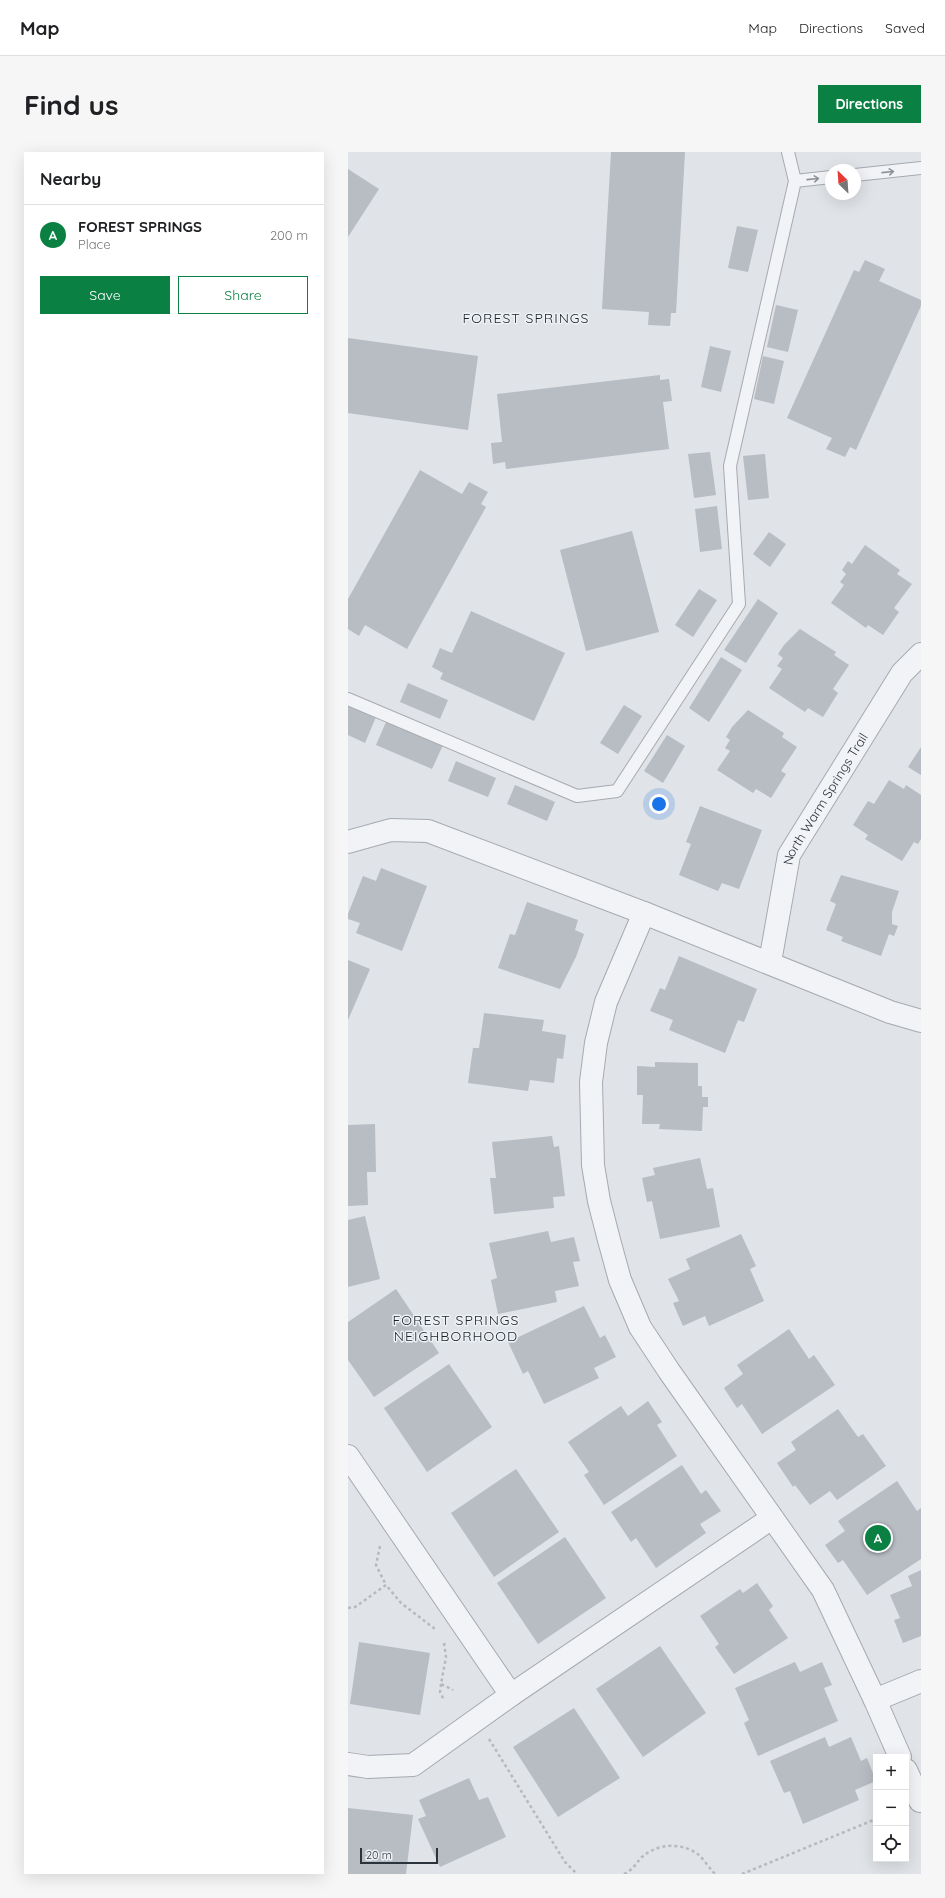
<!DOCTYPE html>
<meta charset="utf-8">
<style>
body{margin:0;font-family:Quicksand,sans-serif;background:#f6f6f6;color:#202124}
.controls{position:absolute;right:12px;bottom:12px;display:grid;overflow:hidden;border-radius:0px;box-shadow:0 4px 16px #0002}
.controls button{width:36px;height:36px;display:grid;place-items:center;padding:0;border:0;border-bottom:1px solid #e0e0e0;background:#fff;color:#202124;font:20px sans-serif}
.compass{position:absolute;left:477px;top:12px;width:36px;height:36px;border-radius:50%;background:#fff;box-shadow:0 4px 16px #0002;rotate:335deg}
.scale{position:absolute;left:12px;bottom:10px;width:78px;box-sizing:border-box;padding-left:4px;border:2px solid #2a323c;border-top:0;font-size:11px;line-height:14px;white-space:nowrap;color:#2a323c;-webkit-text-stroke:3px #eff2f5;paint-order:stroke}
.you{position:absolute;left:311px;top:652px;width:14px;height:14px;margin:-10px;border:3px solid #fff;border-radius:50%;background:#1a73e8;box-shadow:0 0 0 6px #1a73e833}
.badge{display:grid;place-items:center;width:26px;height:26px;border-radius:50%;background:#0b8043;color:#fff;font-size:13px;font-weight:700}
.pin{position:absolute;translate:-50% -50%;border:2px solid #fff;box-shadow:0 1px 4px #0006}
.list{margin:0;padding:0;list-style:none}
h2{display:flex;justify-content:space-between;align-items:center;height:52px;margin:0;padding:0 16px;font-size:17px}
h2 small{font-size:13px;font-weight:400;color:#757577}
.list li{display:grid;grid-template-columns:26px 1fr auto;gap:12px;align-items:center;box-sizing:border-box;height:60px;padding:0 16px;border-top:1px solid #e0e0e0}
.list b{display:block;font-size:15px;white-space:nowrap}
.list p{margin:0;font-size:13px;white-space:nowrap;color:#757577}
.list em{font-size:13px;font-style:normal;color:#757577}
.actions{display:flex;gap:8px;padding:12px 16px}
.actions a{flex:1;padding:9px 0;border:1px solid #0b8043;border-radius:0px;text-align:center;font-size:14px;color:#0b8043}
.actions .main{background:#0b8043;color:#fff}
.icon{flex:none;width:22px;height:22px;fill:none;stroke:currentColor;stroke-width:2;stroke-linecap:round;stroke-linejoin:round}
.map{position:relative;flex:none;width:573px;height:1722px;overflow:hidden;border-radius:0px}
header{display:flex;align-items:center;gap:24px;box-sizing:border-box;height:56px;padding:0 20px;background:#fff;border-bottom:1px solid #e0e0e0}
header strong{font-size:19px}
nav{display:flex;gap:22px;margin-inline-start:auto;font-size:14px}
.intro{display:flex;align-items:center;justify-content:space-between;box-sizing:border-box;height:96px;padding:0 24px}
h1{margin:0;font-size:28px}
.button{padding:10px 18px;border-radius:0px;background:#0b8043;color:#fff;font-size:14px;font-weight:700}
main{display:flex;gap:24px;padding:0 24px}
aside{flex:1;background:#fff;border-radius:0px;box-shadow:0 4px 16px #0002}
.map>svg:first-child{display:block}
.building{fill:#b8bcc3}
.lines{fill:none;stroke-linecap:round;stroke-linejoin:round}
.lane-casing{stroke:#a6aab0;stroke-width:14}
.street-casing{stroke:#a6aab0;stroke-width:24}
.path{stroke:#b6b9be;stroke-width:2.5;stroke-dasharray:3 3;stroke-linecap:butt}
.lane{stroke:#f2f3f6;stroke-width:12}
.street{stroke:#f2f3f6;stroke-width:22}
.oneway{stroke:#8e9299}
.labels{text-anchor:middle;stroke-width:3;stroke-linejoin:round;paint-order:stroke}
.street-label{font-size:13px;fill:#2a323c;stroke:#eff2f5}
.neighbourhood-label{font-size:14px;letter-spacing:1px;fill:#1c232d;stroke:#eff2f5}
</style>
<header>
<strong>Map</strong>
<nav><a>Map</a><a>Directions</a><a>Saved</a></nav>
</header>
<div class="intro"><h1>Find us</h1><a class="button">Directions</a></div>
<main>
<aside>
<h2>Nearby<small></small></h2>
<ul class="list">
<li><span class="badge">A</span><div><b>FOREST SPRINGS</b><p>Place</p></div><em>200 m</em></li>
</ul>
<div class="actions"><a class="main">Save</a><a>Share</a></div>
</aside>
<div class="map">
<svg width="573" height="1722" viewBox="0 0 573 1722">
<rect width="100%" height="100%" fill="#e0e3e7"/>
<path class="building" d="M263,0H337L328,161H323L322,174L300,173L301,160L254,157Z
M0,17L31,37L0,85Z
M389,74L410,78L400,120L380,116Z
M517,108L537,117L531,129L573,148V154L508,298L502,295L497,305L478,297L484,286L439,266L506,118L511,120Z
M428,153L450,158L440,200L419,195Z
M0,186L130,204L120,278L0,261Z
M362,194L383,199L373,240L353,235Z
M415,204L436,209L426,252L406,247Z
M312,223V228L321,227L324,249L315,250L321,297L158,317L157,310L145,312L143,291L154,290L149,242Z
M362,300L368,343L346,346L340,302Z
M417,302L421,346L400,348L395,304Z
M72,318L114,342L121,330L140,340L133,352L138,355L59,497L17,473L11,484L0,477V447Z
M369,354L374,397L352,400L347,357Z
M284,379L311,480L238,499L212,398Z
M421,380L438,392L422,415L405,402Z
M517,393L552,418L549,422L564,432L546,456L551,460L535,483L520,473L518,476L483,451L496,433L492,430L498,422L494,418L500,409L504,412Z
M351,437L369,448L345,485L327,473Z
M410,447L430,461L398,511L376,498Z
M123,459L217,501L186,569L92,527L95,521L84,515L92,496L104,501Z
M452,477L488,500L486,503L501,513L485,537L490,541L475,565L460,556L457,560L421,536L434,517L429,514L435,506L430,502L436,493Z
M373,505L394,518L361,570L341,556Z
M60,531L100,548L92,567L52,550Z
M0,553L28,565L17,591L0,583Z
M276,553L294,564L270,602L252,591Z
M400,558L436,581L434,585L449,595L433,619L438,622L423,646L408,637L405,641L369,618L382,599L377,596L382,588L378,585L384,575Z
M38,570L95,593L84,617L28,593Z
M319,583L337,594L315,631L296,619Z
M573,595V623L560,615Z
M108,609L148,626L140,645L100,629Z
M541,628L556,637L558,633L573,643V687L570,692L566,690L554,709L517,687L520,683L505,673L520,649L526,652Z
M167,633L207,650L199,669L159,652Z
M352,654L414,678L391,737L374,731L370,739L331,723L343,692L338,690Z
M33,716L79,734L54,799L8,781L12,771L0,767V762L15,724L28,729Z
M493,723L551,739L544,760V772L550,774L546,784L541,782L533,804L493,789L495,785L478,778L488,752L482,749Z
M179,750L230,768L227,778L236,782L228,805L212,837L150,816L162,782L167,783Z
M331,804L409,837L396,870L390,868L377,901L321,878L325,868L302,859L312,836L317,838Z
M0,808L22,817L0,868Z
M136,861L196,868L194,879L218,883L215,907L209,906L206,931L182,928L180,939L120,931L125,896H131Z
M307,910L350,911V934H354V945H360V955H355L354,979L311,977L312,972H294L295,943H289V914L307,915Z
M27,972L28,1020H19L20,1053L0,1054V973Z
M204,984L206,995L211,994L217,1044L205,1045L206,1056L146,1062L142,1026H148L144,990Z
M352,1006L359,1037L365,1036L372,1075L312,1087L304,1049L299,1050L294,1026L307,1023L305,1016Z
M17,1064L32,1127L0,1135V1068Z
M200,1079L203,1090L226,1085L232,1109L225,1110L231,1134L207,1139L209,1150L150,1162L143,1128L149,1126L141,1091Z
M393,1082L408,1114L402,1117L416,1149L361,1174L357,1164L335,1174L325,1151L331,1149L320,1127L342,1117L338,1107Z
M48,1137L91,1201L26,1245L0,1208V1170Z
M236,1154L252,1186L257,1183L268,1205L246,1216L251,1226L196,1252L180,1219L175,1222L160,1190Z
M441,1177L461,1207L466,1203L487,1233L414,1282L394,1252L389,1256L376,1236L395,1222L389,1213Z
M101,1212L144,1275L79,1320L36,1256Z
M300,1249L314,1270L309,1273L329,1304L256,1353L236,1323L241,1320L220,1290L273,1254L280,1264Z
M490,1257L510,1285L515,1282L538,1314L489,1348L482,1339L462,1353L447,1333L445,1335L429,1311L448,1298L443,1290Z
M334,1313L353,1342L358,1338L373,1359L352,1372L358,1381L308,1416L288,1386L283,1390L263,1360Z
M168,1317L211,1380L146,1425L103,1361Z
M549,1329L569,1359L573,1356V1407L519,1443L495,1408L490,1411L477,1393L497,1379L490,1369Z
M217,1385L258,1446L190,1492L149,1431Z
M573,1418V1484L555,1491L546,1468L552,1466L542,1443L564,1434L560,1424Z
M409,1431L425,1454L421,1458L440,1486L386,1522L367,1495L371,1492L352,1464L392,1437L395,1441Z
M11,1490L82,1501L72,1563L2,1552Z
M312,1494L358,1561L295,1605L248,1537Z
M447,1510L452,1520L474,1510L484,1533L476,1536L490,1569L410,1604L396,1571L401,1568L387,1536Z
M226,1556L272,1626L210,1665L165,1595Z
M477,1585L481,1595L503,1585L513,1609L519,1606L528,1629L507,1638L511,1648L455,1672L442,1639L436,1641L422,1609Z
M121,1626L131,1648L140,1645L158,1685L92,1715L70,1667L78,1664L71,1648Z
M0,1656L65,1663L58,1722H0Z"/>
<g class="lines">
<defs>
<path id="lane" d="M507,23L573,16
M447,29L483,25
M0,547L229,644L269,639L391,452L382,314L447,29L440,0"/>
<g id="street">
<path d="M0,690L43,678L80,679L296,761"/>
<path id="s1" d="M422,810L441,703L554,521L573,502"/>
<path d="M573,869L542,860L296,761L258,850L248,891L243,930L245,1013L251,1049L261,1088L272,1128L292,1175L321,1219L475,1438L527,1548L573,1529"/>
<path d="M0,1304L163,1543"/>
<path d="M527,1548L552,1605"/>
<path d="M0,1612L20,1615L65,1613L163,1543L424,1366"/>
<path d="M558,1618L572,1649"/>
</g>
</defs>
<use href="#lane" class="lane-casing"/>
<use href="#street" class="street-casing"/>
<path class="path" d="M32,1394L28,1413L38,1433
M0,1456L7,1455L38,1433L53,1451L87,1477
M96,1491L98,1505L93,1532L105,1538
M93,1532L92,1540L96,1548
M141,1587L217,1710L229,1722
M276,1722C285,1718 288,1711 294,1705C310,1691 334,1690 351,1703C356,1708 361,1715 365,1720L368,1722
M394,1722L528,1667"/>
<use href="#lane" class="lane"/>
<use href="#street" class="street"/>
</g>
<defs><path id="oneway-shaft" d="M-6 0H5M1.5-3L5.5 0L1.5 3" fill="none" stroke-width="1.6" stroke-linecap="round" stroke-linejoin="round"/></defs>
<g class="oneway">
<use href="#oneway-shaft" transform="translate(540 20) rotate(-6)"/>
<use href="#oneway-shaft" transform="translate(465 27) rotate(-6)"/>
</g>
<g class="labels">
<g class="street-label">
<text dy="5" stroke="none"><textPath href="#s1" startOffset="175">North Warm Springs Trail</textPath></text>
</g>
<g class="neighbourhood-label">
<text x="178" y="171">FOREST SPRINGS</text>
<text x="108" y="1173">FOREST SPRINGS<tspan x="108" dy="16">NEIGHBORHOOD</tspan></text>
</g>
</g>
</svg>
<div class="controls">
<button>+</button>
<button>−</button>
<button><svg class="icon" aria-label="locate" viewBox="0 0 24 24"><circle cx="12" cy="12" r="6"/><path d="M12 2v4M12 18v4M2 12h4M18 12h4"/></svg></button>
</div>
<svg class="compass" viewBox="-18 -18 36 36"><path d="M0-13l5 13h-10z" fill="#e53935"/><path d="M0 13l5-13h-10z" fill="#757577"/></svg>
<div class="scale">20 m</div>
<div class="you"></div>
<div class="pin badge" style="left:530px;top:1386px">A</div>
</div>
</main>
